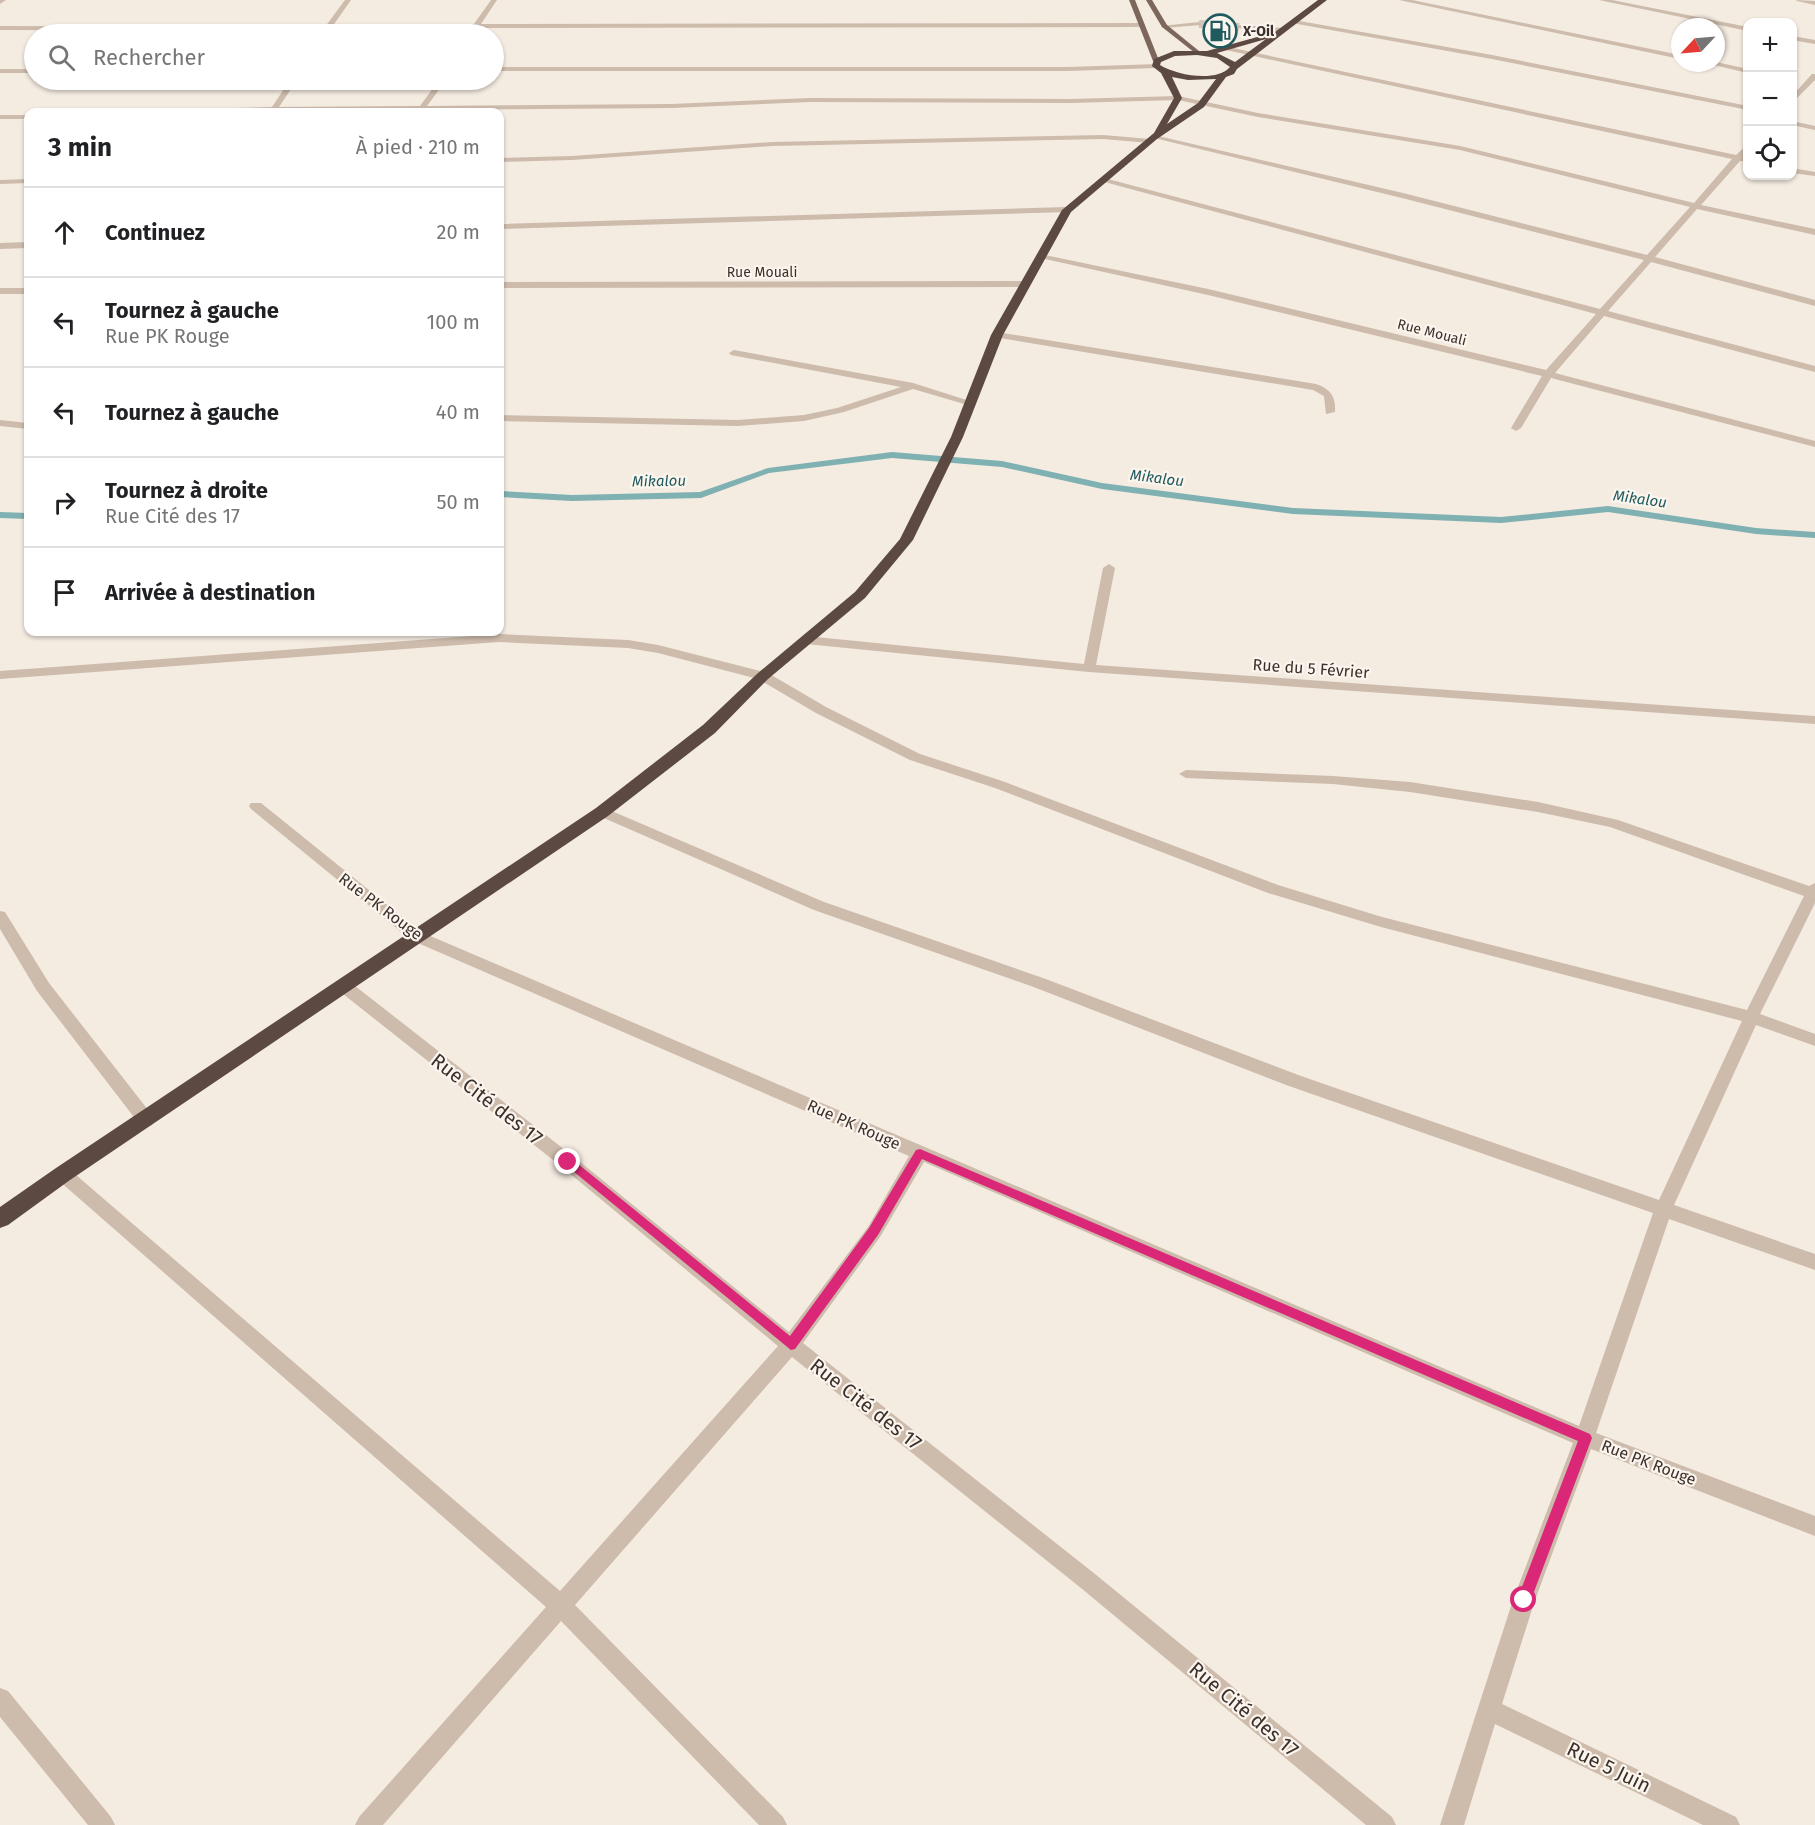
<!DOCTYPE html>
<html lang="fr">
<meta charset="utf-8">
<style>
body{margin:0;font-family:"Fira Sans",sans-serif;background:#f2f2f2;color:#202124}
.controls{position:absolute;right:18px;top:18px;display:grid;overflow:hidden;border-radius:12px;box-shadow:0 2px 4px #0004}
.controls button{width:54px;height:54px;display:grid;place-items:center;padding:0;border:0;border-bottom:2px solid #e0e0e0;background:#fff;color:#202124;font:30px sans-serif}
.compass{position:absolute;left:1671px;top:18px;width:54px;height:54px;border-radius:50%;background:#fff;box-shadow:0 2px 4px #0004;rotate:244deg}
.stop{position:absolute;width:18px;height:18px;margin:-14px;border:4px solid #db2777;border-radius:50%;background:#fff}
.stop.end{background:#db2777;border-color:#fff;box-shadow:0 2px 6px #0008}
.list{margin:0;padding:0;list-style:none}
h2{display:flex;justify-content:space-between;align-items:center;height:78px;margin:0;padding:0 24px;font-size:26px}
h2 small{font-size:20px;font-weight:400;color:#757577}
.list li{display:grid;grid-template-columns:39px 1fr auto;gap:18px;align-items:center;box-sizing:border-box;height:90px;padding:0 24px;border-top:2px solid #e0e0e0}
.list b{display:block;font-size:22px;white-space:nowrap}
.list p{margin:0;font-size:20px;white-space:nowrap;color:#757577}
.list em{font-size:20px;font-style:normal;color:#757577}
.icon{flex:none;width:33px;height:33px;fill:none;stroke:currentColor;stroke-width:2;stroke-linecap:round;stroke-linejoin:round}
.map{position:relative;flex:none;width:1815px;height:1825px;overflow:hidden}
.search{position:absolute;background:#fff;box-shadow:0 2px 4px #0004;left:24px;top:24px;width:480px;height:66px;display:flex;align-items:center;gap:15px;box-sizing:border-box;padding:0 21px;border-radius:33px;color:#757577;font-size:22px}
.panel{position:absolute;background:#fff;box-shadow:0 2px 4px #0004;left:24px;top:108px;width:480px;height:528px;border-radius:12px}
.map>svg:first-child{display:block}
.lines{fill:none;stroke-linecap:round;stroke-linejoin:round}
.stream{fill:#7fb0b2;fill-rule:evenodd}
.minor-tunnel{stroke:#cfc6bd;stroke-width:8;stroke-dasharray:8 4;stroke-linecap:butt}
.minor{fill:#cdbbac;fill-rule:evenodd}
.major{fill:#7d675c;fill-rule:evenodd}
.highway{fill:#5c4a42;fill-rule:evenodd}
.route{fill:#db2777}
.labels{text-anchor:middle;stroke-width:4.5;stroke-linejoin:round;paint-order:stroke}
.far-poi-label{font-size:14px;font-weight:bold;fill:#3b302b;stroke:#fbf5ee;text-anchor:start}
.far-street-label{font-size:14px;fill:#3b302b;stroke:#fbf5ee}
.far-water-label{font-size:15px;font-style:italic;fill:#1f5a5e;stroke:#fbf5ee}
.street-label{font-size:16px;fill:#3b302b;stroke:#fbf5ee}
.near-street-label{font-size:20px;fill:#3b302b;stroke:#fbf5ee}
</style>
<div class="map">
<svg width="1815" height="1825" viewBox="0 0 1815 1825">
<rect width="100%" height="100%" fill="#f4ebe1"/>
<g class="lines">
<path class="stream" d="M892,452L1002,461L1102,483L1293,508L1501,517L1608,506L1756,528L1815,532V538L1756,534L1608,512L1501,523L1293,514L1102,489L1002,467L892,458L769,473L701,498L572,501L500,497V491L572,495L700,492L768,468Z
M0,512L28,513V519L0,518Z"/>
<path class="minor-tunnel" d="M1199,24L1239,27"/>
<path class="minor" d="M0,0H6L0,4Z
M345,0H351L332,27L474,24L491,0H497L481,24L1142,23L1145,25L1142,27L478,28L472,34L469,32L471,28L329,31L326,34H320L322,31L0,30V26L325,27Z
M1399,0H1412L1680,55V59Z
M1599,0H1612L1748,27V31Z
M1796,0L1815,1V5L1797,1Z
M1294,20L1492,55L1748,106V110L1492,59L1292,23Z
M1199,22L1201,25L1164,28L1161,26Z
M1239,25L1283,28L1286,30L1283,32L1237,28Z
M1792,36L1815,40V44L1792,40Z
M1228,47L1736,155L1748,144V151L1743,157H1748V162L1740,161L1701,205L1815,229V235L1697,209L1655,257L1815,300V306L1651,262L1608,311L1815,366V372L1604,316L1555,373L1815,441V447L1551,378L1521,428L1516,431L1511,428L1542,376L1208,295L1036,257L1040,254L1208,289L1546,370L1596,314L1097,180L1104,178L1600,309L1644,260L1402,198L1150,137L1154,135L1403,193L1647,255L1690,207L1460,150L1258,117L1178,100L1070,103L810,102L672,108L424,110L422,112H416V110L153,112L157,110L272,107L290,80H297L279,107L420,106L439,80H446L427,106L672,104L810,98L1070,99L1178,96L1258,113L1460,146L1694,203L1732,159L1226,50Z
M1716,62L1748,69V73L1705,63Z
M1159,64L1156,68L1067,71H494V67H1067Z
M0,69H34V73H0Z
M1812,74H1815V80L1792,103V96Z
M0,115H28V119H0Z
M1792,121L1815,126V130L1792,125Z
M1103,135L1150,139L1154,141L1150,143L1103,139L772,146L572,160L500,162V158L572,156L772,142Z
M1792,168L1815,172V176L1792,173Z
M28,179V183L0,184V180Z
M1067,207L1071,210L1070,212L500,229V224Z
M28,242V248L0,249V243Z
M500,282L1024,281L1029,284L1024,287L500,288Z
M0,288H28V294H0Z
M997,332L1316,384C1331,389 1336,397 1335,412L1326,414L1324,396L1313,390L994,337L992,335Z
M734,350L913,383L976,403L971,406L913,389L844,412L804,421L738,426L500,421V415L738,420L804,415L837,408L901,387L731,355L729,353Z
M0,420L28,423V429L0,426Z
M1109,564L1115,568L1096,665L1815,716V724L1089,672L806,644L800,640L806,636L1084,664L1103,568Z
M499,634L628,640L658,645L768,673L826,707L920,754L1005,782L1278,885L1382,917L1747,1010L1804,896L1610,827L1538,812L1410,792L1333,784L1186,778L1179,774L1186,770L1333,776L1410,782L1538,802L1618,820L1809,886L1815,883V903L1760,1014L1815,1034V1046L1756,1025L1674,1205L1815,1254V1270L1669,1219L1596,1433L1815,1516V1536L1591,1449L1535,1600L1502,1704L1736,1817L1740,1825H1703L1495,1724L1464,1825H1440L1513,1600L1573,1443L924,1162L880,1237L803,1343L1095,1574L1392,1817L1396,1825H1366L1081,1588L792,1357L575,1605L783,1817L787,1825H759L561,1621L383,1825H355L359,1817L546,1607L57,1179L54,1174L57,1169L63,1167L69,1169L560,1591L778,1346L562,1167L338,990L336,986L338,982H350L574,1157L789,1332L868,1227L909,1156L411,940L251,809L249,806L251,803H261L421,932L1579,1426L1653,1213L1289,1086L1031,986L814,910L597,815L595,812L597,809H607L824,902L1043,978L1301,1076L1659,1200L1742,1021L1381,927L1268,893L995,788L910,760L816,713L758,679L658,653L628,648L499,642L0,679V671Z
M0,911L5,912L49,983L152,1115L154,1120L152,1125L146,1127L140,1125L37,991L0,929Z
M0,1688L8,1691L111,1817L115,1825H88L0,1717Z"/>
<path class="major" d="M1129,0H1135L1160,63L1153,61Z
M1146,0H1152L1167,25L1199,51V53H1195L1162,27Z"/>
<path class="highway" d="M1318,0H1327L1237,69L1234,74L1226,77L1204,107L1157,139L1071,212L1003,335L963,437L913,540L865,598L768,679L715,733L608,816L70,1180L8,1225L0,1228V1207L56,1168L596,808L703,725L758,673L855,592L900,539L951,437L991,335L1062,210L1154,133L1174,98L1161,73L1152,66L1154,59L1174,51H1207L1268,34L1271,35ZM1266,39L1235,62L1217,53ZM1197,55L1217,58L1230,67C1216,83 1176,75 1160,65L1161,62L1175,56ZM1172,77L1188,80L1216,79L1198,103L1167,124L1182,98Z"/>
</g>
<path class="route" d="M920,1149L1590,1434L1592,1438L1529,1605L1524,1607L1519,1605L1517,1600L1578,1441L922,1159L878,1235L795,1349L791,1350L562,1162L568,1157L572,1159L790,1336L869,1228L916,1150Z"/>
<defs>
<symbol id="fuel-ring" viewBox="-11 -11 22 22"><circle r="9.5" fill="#fbf5ee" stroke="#1f5a5e" stroke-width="1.5"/><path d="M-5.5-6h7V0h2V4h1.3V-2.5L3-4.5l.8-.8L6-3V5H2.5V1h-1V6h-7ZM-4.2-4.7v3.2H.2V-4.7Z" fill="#1f5a5e"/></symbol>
</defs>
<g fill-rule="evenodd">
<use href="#fuel-ring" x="1201" y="12" width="38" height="38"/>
</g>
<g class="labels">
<g class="far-poi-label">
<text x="1243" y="36">X-Oil</text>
</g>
<g class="far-street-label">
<text x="762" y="277">Rue Mouali</text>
<text transform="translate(1432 332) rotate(14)" y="5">Rue Mouali</text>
</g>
<g class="far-water-label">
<text transform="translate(1157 478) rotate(7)" y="5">Mikalou</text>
<text transform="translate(659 481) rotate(-1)" y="5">Mikalou</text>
<text transform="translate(1640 499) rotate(8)" y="5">Mikalou</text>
</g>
<g class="street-label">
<text transform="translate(1311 668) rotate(4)" y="6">Rue du 5 Février</text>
<text transform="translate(381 906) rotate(37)" y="6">Rue PK Rouge</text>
<text transform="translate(854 1124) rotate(24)" y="6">Rue PK Rouge</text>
<text transform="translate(1649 1462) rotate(21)" y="6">Rue PK Rouge</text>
</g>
<g class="near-street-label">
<text transform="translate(487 1099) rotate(38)" y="7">Rue Cité des 17</text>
<text transform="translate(866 1404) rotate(38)" y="7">Rue Cité des 17</text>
<text transform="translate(1244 1709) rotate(40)" y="7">Rue Cité des 17</text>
<text transform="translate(1609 1767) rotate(26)" y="7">Rue 5 Juin</text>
</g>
</g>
</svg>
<div class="controls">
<button>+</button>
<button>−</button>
<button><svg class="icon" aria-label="locate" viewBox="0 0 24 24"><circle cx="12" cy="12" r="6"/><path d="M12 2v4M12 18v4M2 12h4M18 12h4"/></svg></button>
</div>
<svg class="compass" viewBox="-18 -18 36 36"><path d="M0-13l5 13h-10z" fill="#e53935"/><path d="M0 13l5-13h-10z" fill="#757577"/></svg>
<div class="stop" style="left:1524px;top:1600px"></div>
<div class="stop end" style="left:568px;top:1162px"></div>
<div class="search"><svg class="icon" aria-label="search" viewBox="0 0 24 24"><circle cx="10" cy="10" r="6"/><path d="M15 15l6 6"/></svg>Rechercher</div>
<section class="panel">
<h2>3 min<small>À pied · 210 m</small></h2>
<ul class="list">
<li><svg class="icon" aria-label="ahead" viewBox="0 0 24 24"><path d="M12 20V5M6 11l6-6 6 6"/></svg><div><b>Continuez</b></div><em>20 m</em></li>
<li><svg class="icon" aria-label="left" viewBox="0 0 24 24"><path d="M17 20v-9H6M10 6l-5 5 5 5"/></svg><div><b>Tournez à gauche</b><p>Rue PK Rouge</p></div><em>100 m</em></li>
<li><svg class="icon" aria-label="left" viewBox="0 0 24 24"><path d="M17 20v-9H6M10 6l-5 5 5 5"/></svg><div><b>Tournez à gauche</b></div><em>40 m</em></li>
<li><svg class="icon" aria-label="right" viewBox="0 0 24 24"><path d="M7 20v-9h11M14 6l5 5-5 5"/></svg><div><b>Tournez à droite</b><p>Rue Cité des 17</p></div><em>50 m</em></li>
<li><svg class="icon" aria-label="arrive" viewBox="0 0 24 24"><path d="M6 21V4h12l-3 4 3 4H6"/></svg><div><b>Arrivée à destination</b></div></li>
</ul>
</section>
</div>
